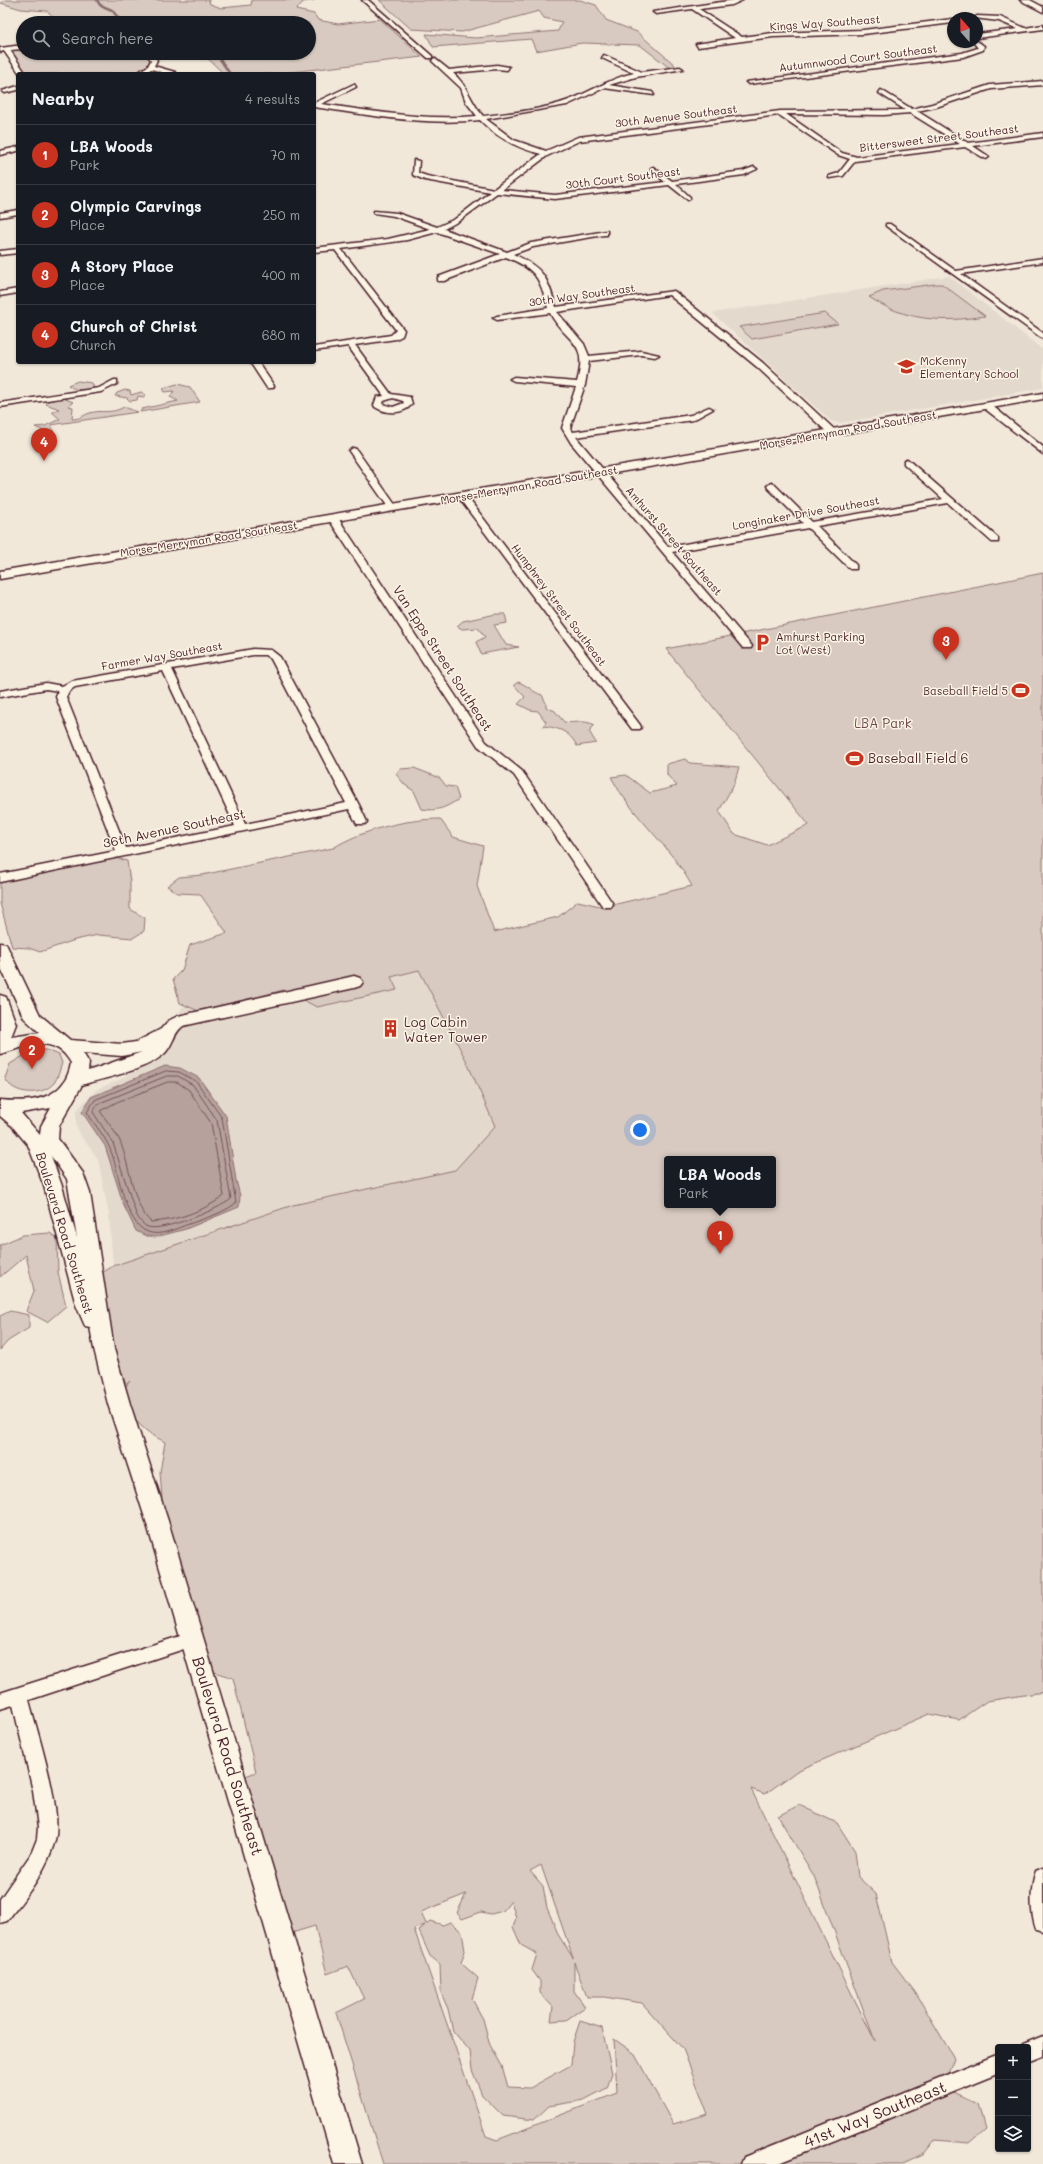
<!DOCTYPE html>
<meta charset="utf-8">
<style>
body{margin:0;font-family:Mali,sans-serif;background:#242831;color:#f1f3f6}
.controls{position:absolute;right:12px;bottom:12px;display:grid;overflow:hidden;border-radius:4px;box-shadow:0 1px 3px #0004}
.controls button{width:36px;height:36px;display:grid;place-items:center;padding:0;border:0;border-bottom:1px solid #363941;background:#171b24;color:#f1f3f6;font:20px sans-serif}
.compass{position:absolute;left:947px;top:12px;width:36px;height:36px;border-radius:50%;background:#171b24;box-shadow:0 1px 3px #0004;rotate:339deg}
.you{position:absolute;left:640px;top:1130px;width:14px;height:14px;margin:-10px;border:3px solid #fff;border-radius:50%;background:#1a73e8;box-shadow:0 0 0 6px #1a73e833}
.badge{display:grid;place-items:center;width:26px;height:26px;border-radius:50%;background:#c8321e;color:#fff;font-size:13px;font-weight:700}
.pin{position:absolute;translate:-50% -33px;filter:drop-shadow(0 1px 2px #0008)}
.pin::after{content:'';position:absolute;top:21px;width:14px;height:12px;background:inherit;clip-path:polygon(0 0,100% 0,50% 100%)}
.popup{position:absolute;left:664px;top:1156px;width:112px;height:52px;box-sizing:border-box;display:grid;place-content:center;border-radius:4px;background:#171b24;filter:drop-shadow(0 1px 3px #0005);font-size:13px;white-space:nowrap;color:#9ea1a6}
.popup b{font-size:15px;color:#f1f3f6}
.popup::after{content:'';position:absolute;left:50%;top:100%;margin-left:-8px;border:8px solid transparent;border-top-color:#171b24}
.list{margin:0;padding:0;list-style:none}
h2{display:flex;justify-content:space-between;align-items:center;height:52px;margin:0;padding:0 16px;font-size:17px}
h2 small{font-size:13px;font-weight:400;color:#9ea1a6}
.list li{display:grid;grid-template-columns:26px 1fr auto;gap:12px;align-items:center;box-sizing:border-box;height:60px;padding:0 16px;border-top:1px solid #363941}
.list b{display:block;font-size:15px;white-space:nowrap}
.list p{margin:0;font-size:13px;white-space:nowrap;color:#9ea1a6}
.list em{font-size:13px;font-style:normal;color:#9ea1a6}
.icon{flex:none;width:22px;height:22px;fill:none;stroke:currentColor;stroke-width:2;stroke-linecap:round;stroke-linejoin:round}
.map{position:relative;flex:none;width:1043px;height:2164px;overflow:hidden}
.search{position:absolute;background:#171b24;box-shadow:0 1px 3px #0004;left:16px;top:16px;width:300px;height:44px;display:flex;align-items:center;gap:10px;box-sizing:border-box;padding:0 14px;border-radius:22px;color:#9ea1a6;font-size:15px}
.panel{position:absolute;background:#171b24;box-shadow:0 1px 3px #0004;left:16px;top:72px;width:300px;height:292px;border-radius:4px}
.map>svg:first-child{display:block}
.built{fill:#e4d9cd}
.green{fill:#d8cac0;stroke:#917476;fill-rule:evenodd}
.water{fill:#b6a19c;stroke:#8b6d6f}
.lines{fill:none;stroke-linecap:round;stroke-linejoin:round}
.shore{stroke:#755358;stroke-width:1}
.stream{stroke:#8b6d6f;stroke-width:2.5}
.street-casing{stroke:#4a1f2b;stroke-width:3}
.secondary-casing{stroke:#4a1f2b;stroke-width:3}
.street{fill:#fcf5e5;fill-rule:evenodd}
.secondary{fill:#fcf5e5;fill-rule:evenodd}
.labels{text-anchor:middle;stroke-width:3;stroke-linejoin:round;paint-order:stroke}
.far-street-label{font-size:11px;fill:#4a1f2b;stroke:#fcf5e5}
.far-poi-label{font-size:11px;fill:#4a1f2b;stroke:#fcf5e5;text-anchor:start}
.street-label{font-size:13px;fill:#4a1f2b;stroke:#fcf5e5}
.park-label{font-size:13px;fill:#6e4a50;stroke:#fcf5e5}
.poi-label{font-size:13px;fill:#4a1f2b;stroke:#fcf5e5;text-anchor:start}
.near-street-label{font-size:16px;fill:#4a1f2b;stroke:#fcf5e5}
</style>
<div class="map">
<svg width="1043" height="2164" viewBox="0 0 1043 2164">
<rect width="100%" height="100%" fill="#f1e8da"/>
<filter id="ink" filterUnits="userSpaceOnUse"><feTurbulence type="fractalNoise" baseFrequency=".025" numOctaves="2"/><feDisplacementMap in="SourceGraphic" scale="8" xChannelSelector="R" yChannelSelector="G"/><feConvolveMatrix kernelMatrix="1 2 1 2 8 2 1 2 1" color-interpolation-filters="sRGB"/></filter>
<g filter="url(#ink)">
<path class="built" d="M949,276L1043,350V388L840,423L831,421L712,313Z
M418,951L527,1155L328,1210L113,1266L109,1215L98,1159L81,1136L76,1125V1111L97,1089L121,1079L161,1054L182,1007Z"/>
<path class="green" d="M5,0H209L210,4L221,8L251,5L252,0H315L303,2L296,10L314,14L318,20L338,24L380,19L422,57L273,74H224L202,53H309V23H57V20L47,11L21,9L1,3Z
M379,0H580L596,5L606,20L637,32L675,65L671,69L640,45L582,43L536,51L531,39L433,47L426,34L476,38L558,31L562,22L544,18L539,11L462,32L411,29Z
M23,47V53H149L153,63L142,72L136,74H23L6,49Z
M935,284H942L985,316C944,323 905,321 869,297L883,291Z
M825,313L838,324L752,339L739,327Z
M78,381L92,383L94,388C84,390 77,392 68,385Z
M177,384L190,387L200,402L140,412L142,409L178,401L170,397L174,391L165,392L163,388Z
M125,390L130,391L131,395L141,392L146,395L143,397L138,396L137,400L130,401L127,398L115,396L117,393Z
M58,396L73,402L68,406L73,407L72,419C81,419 83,415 90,413C103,409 110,415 124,407L138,412L51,425L54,434L45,435L42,430L35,427L45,426L60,419L52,412L59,409L46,404L49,399Z
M1043,573V1692L987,1701L959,1720L929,1714L797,1771L765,1794L751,1789L875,2041L814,1876L778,1816L799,1805L837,1823L855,1851L858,1877L876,1894L892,1962L915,1992L954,2058L942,2087L978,2104L985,2129L969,2143L935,2140L923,2155L903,2164H383L336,2013L364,1999L348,1966L327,1974L315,1926L282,1936L235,1780L256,1772L233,1678L202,1668L163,1510L160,1472L165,1442C138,1428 132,1419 123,1390L130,1381L116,1393L94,1278L113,1266L293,1205L455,1170L495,1126L466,1060L419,970L391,977L397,990L317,1007L283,990L201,1012L180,1003L173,979L182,970L190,945L227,933L200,894L177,893L167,886L179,877L202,875L333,848C362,830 406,819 440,819L453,837L483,846L477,886L494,932L558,917L578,901L604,907L692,886C671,846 632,817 611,777L626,775L650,793L677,786L667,775V764L685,759L690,763L739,767L734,784L719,811L734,834L767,845L809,825L666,649ZM667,1159H773V1205H667ZM541,1865L573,1958L559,1936L547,1908L543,1886L530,1871ZM466,1894L457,1913L462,1919L481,1912L491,1914L503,1911L511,1901L516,1918L513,1927L521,1945L537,1954L532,1970L540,1981V1993L553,2007L551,2021L566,2020L585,2007L574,1991V1962L587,1997H604L642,2003L683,2049L708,2114L673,2124L634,2053L614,2039L617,2093L497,2140L486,2136L414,1929L425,1925L419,1931L430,1956L440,1964L441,1993L448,2009L453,2031L470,2051L472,2070L482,2095L503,2116L534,2120L549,2106L584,2100L607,2088L612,2073L602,2028L580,2021L573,2042L571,2065L530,2088L508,2087L502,2066L490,2045L483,2019L472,1999L478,1978L461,1963L465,1951L462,1932L450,1922L443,1925L430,1921L426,1924L421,1912Z
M496,614H505L507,623L494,625L506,645L519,647L481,654L476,642L485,637L478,628L462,629L457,626L463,621Z
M518,682C528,685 532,692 542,695L546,703V707L555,711L564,722C577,724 582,719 595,725L589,731L596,743L577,746C569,731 559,728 543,726L546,722L538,711L530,710L518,704L525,697L514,685Z
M414,768L440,778L446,786L455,787L459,799C447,807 437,812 422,809L414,791L405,785L396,774L400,769Z
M109,856L127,861L130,882V909L145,918L144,931L133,938L98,935L75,940L40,952L29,948L12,947L0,903V878Z
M33,1050H47L59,1055L62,1063C60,1069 58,1078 54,1083C42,1097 12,1095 5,1078L10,1064Z
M50,1233L57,1238L58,1272L66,1306L47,1322L26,1311L34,1291L26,1255L0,1277V1245L23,1235Z
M10,1311L29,1315V1328L8,1341L0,1350V1316Z"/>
<path class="water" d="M165,1066L180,1068L199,1078L226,1116L236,1180L240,1196L239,1207L186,1229L156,1237L146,1236L136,1231L124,1206L105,1146L82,1112L91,1097Z"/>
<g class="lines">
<path class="shore" d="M166,1071L179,1072L196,1081L222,1118L236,1203C222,1214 205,1218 189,1224C177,1228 160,1237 148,1232C125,1224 119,1174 112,1154C107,1138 95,1126 87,1112L95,1100Z
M167,1076H178L193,1085L217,1120L231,1199C220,1209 162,1232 148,1227C142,1225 139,1219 136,1214L113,1143L93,1112L98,1104Z
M168,1082H177L189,1090L211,1123L224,1196C204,1211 175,1221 151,1222C133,1208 129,1160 119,1139C114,1130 106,1120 100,1111L117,1102Z"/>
<path class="stream" d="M97,0L100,5L112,10L122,23
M216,53L230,74"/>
<defs>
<path id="street" d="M362,0H368L432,56V58H428Z
M735,0H743L732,5L699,9L742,37L773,33L863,30L953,19V23L863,34L773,37L698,47L696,44L735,38L692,9L656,14L653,12Z
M977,16L1000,17L1025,28L1043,25V29L977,38V34L1018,29L999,21L974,18Z
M977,41L984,46L983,50L963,57L749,84L746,82L962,53L978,48L973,42Z
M23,45V49L10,50L26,74H20L4,51L0,52V48Z
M146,53H152L157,60L154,66L175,72L171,74L140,73V71L148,66L151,60ZM151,69L163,72L148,71Z
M604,55L642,72L680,67L683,69L636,77L609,85L652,92L654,95L604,88L567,105L486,119L514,140L546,151L578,137L780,111L905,110L879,93L881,90L912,109L932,104L990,85L1043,81V85L991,89L936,107L917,111L968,143L1043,133V137L973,146L988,156L989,157L986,159L965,147L855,161L843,176L829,178V176L839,173L850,159L838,155L779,115L579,141L547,156L502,190L555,195L665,182L651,170V168L653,167L672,181L743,171L754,167L757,169L744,175L676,184L690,197V199L688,200L669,185L555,199L497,193L459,221L444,229L507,252L531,243L607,231V235H604L533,247L513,254C544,268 547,277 556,307L674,291L763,363L835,430V434H829L757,367L669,295L557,312L584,344L589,356L641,351L659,355L655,357L641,355L589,361L585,385L570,428L573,432L691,415L709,407L713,409L693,420L576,437L668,547L803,523L768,488L767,486L771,483L774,484L812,522L943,499L904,464V460L907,459L998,538V542H992L948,503L817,526L856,565V569H850L808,528L672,552L752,646L751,648H743L571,443L562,428L576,387L514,381L510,379L514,377L577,382C589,339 566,344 550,313L497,320L493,318L497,316L548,308C539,278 538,270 506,257L444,281H438V277L500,254L437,232L407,240L341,249L404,330L402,336L396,339L355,345L391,394L410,397L412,404C403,415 386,414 375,407L374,405L377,397L384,396L348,346L314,351V347L391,335L396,330L335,250L314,252V248L388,239L430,229L394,216L374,213V211L397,213L437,227L455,219L490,192L425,180L413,175L414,160L419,161L418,173L427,176L494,189L541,154C517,148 497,138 480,120C424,126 369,115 314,107V103L354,84L356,87L321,104C373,111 424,121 477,116L466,102L461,88L432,61L434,58L449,70L497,65L509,67L507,70L497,69L453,73C468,86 470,101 483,116C511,113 542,110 569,100C591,92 610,78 634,73L602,58ZM910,113L960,144L857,157L842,153L786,114L884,115ZM393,398L403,401L404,403L393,407L382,404L384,401Z
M18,86V90L5,93L2,91Z
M18,147V151L0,155V151Z
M18,210V214L0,217V213Z
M886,224H890L956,271L1043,258V262L961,274L1043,333V339L886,226Z
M18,249V253L0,255V251Z
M18,289V293L0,296V292Z
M250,362H258L274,386L273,388H267Z
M114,380H117V384L101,392L0,407V403L99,388Z
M984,404H990L1043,447V454L984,408Z
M353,448L356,449L396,506V510H390L349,451Z
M462,493L465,494L640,725L641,727L640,729H632L459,498L458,496Z
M333,515L338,518L486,742L522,771L613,904L611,907H603L514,775L478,746L328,518Z
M253,649L271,650L280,657L359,805L367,822L365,824H357L349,809L0,882V874L116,851L56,697L58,691L46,689L0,697V691L46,683L62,686L72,681ZM253,655H265L271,659L346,803L245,824L172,669ZM163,671L235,826L126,848L66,697L69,691L75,687Z
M193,1632L199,1634L201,1639L199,1644L29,1700C37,1731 63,1811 55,1840C47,1870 26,1897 7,1921L0,1923V1899L31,1854L37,1839L38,1827L33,1791L13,1705L0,1709V1693Z
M1043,1868V1931L1036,1929C1030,1913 1030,1887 1036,1871Z
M1043,2036V2056L1028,2062V2047H1020L1021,2045Z
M998,2054V2074L776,2164H741L744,2157Z"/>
<path id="secondary" d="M1020,0H1030L1043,7V12Z
M1043,393V399L0,579V571Z
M0,943L6,944L8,948L40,1015L70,1040L122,1044L136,1042L161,1029L168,1021L178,1016L354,976L360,978L363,982L360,986L354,988L183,1026C173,1033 173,1046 164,1054C145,1071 106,1077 82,1085L59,1126L58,1139L83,1173L90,1193L114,1349L130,1404L168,1521L362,2164H334L146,1521L108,1404L94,1349L90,1327L85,1326L76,1305L44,1186L28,1145L12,1126L0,1116V1100C32,1103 65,1100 71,1063C54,1032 25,1047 0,1054V995L6,997L16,1024L11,1037L40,1033L24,1018L0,966ZM142,1052L88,1071L89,1063L83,1053L122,1056ZM51,1108L41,1126L40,1135L21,1113ZM51,1156L67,1179L77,1238L62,1186Z"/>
</defs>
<use href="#street" class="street-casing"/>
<use href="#secondary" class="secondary-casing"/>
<use href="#street" class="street"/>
<use href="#secondary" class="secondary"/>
</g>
</g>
<defs>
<symbol id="school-bare" viewBox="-9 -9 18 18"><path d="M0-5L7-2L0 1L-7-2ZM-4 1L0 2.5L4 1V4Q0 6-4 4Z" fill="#c8321e" stroke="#fcf5e5" stroke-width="2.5" paint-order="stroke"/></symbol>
<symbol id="parking-bare" viewBox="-9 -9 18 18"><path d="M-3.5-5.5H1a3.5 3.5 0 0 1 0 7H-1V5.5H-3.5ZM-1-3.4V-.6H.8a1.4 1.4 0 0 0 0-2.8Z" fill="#c8321e" stroke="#fcf5e5" stroke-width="2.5" paint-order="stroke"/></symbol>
<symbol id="stadium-bare" viewBox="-9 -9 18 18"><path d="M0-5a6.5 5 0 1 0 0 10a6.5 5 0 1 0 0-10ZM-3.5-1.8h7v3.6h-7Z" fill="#c8321e" stroke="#fcf5e5" stroke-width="2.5" paint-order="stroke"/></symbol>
<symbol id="building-bare" viewBox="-9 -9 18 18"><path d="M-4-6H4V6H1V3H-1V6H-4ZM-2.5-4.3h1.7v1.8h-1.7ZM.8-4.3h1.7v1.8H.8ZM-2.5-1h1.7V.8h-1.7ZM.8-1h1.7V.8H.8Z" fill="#c8321e" stroke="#fcf5e5" stroke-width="2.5" paint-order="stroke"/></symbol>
</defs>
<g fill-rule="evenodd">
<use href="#school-bare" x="894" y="354" width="25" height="25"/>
<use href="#parking-bare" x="750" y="630" width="25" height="25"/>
<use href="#stadium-bare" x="1008" y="678" width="25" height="25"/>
<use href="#stadium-bare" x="842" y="746" width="25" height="25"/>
<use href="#building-bare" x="378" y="1016" width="25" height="25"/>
</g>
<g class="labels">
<g class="far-street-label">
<text transform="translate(825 23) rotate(-4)" y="4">Kings Way Southeast</text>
<text transform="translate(858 58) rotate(-7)" y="4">Autumnwood Court Southeast</text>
<text transform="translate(676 116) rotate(-7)" y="4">30th Avenue Southeast</text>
<text transform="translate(939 138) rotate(-7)" y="4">Bittersweet Street Southeast</text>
<text transform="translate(623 178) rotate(-7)" y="4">30th Court Southeast</text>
<text transform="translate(582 295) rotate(-8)" y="4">30th Way Southeast</text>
<text transform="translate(848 430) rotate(-10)" y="4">Morse-Merryman Road Southeast</text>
<text transform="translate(529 485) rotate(-10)" y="4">Morse-Merryman Road Southeast</text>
<text transform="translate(806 513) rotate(-10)" y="4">Longinaker Drive Southeast</text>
<text transform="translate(209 539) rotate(-9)" y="4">Morse-Merryman Road Southeast</text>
<text transform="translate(674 541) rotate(49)" y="4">Amhurst Street Southeast</text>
<text transform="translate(559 605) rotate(53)" y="4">Humphrey Street Southeast</text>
<text transform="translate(162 656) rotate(-10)" y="4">Farmer Way Southeast</text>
</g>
<g class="far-poi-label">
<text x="920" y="365">McKenny<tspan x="920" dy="13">Elementary School</tspan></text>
<text x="776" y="641">Amhurst Parking<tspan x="776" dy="13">Lot (West)</tspan></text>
<text x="1008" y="695" text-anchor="end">Baseball Field 5</text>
</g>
<g class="street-label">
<text transform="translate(443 658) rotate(57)" y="5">Van Epps Street Southeast</text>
<text transform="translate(174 828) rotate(-12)" y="5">36th Avenue Southeast</text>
<text transform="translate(65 1233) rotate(73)" y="5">Boulevard Road Southeast</text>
</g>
<g class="park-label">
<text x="883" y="728">LBA Park</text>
</g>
<g class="poi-label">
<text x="868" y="763">Baseball Field 6</text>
<text x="404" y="1027">Log Cabin<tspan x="404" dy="15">Water Tower</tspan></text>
</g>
<g class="near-street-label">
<text transform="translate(228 1756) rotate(73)" y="6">Boulevard Road Southeast</text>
<text transform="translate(875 2114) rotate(-22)" y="6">41st Way Southeast</text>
</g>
</g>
</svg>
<div class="controls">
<button>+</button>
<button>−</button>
<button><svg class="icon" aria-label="layers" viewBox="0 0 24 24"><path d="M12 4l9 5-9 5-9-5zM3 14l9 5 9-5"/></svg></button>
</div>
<svg class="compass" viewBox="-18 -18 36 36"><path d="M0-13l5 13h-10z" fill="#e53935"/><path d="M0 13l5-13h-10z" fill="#9ea1a6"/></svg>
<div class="you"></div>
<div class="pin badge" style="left:720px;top:1254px">1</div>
<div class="popup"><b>LBA Woods</b>Park</div>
<div class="pin badge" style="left:32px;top:1069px">2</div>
<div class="pin badge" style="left:946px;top:660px">3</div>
<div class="pin badge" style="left:44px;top:461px">4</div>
<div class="search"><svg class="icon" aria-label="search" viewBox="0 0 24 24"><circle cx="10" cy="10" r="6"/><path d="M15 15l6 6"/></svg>Search here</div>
<section class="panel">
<h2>Nearby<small>4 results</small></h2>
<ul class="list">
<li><span class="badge">1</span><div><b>LBA Woods</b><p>Park</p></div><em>70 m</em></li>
<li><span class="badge">2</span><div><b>Olympic Carvings</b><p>Place</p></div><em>250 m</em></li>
<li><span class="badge">3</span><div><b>A Story Place</b><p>Place</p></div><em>400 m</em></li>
<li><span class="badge">4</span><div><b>Church of Christ</b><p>Church</p></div><em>680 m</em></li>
</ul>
</section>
</div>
